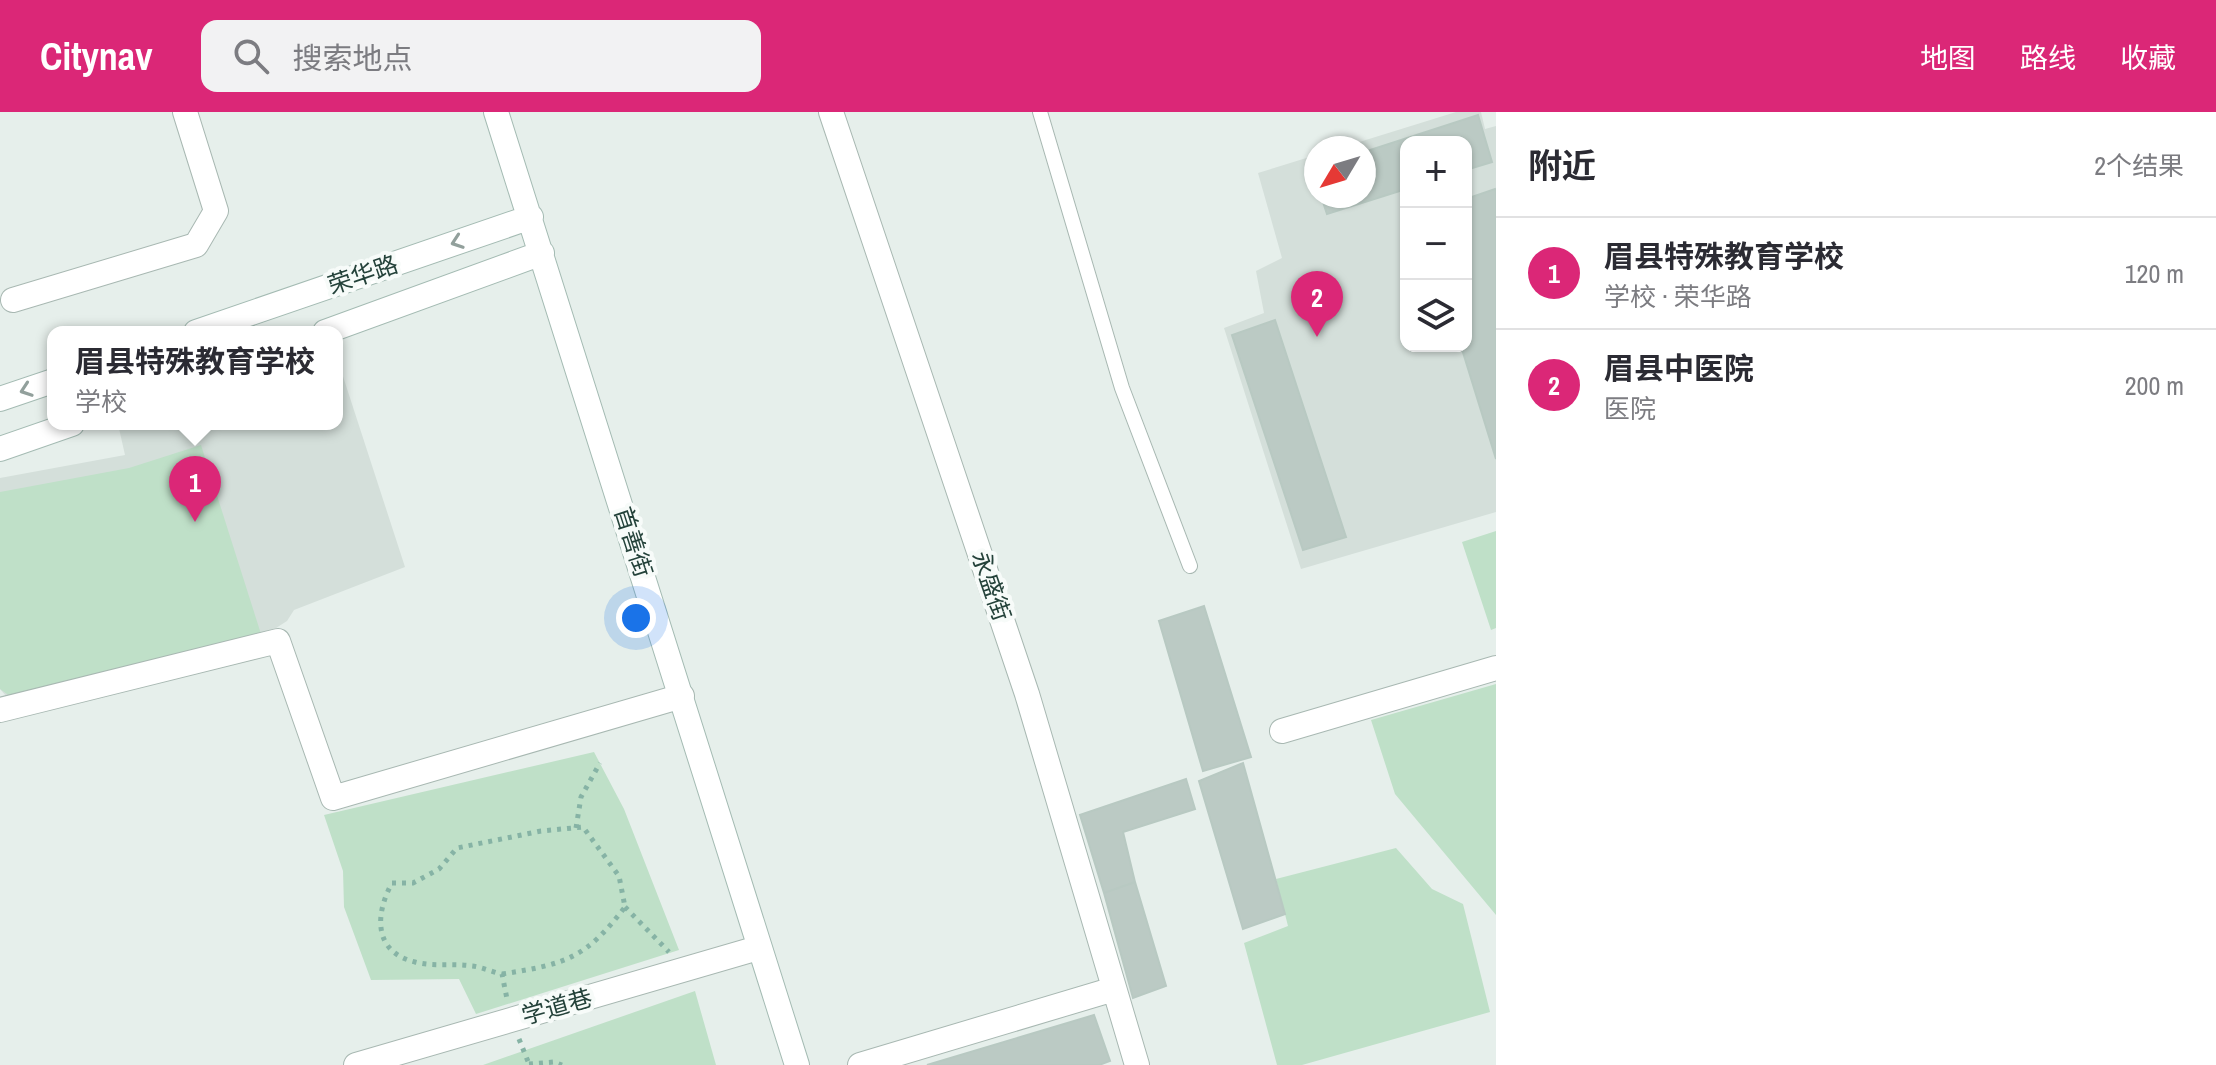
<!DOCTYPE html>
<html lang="zh">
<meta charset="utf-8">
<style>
body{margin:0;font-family:"Archivo Narrow","Noto Sans SC",sans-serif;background:#f2f2f3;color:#2b2b33}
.controls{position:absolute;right:24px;top:24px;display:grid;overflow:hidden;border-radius:16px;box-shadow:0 2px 6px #0004}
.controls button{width:72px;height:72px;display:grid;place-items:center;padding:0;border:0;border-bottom:2px solid #e1e1e2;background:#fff;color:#2b2b33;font:40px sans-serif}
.compass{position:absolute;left:1304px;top:24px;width:72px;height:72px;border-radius:50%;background:#fff;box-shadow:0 2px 6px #0004;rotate:232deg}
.you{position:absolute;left:636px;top:506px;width:28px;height:28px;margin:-20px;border:6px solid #fff;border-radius:50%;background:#1a73e8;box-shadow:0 0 0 12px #1a73e833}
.badge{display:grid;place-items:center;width:52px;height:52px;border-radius:50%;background:#db2777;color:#fff;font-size:26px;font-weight:700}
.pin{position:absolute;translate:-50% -66px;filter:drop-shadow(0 2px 4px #0008)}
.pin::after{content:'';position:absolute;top:42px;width:28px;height:24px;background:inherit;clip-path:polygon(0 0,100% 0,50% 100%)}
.popup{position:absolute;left:47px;top:214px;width:296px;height:104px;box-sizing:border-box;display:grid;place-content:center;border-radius:16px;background:#fff;filter:drop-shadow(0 2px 6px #0005);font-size:26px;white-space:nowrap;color:#7c7c81}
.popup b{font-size:30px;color:#2b2b33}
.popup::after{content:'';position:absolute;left:50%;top:100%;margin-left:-16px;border:16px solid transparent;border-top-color:#fff}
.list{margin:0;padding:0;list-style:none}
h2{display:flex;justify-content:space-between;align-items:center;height:104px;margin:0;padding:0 32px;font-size:34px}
h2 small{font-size:26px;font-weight:400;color:#7c7c81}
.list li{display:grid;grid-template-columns:52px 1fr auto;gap:24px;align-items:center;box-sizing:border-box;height:112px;padding:0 32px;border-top:2px solid #e1e1e2}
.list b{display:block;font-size:30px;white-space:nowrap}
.list p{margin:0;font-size:26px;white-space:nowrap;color:#7c7c81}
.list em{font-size:26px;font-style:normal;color:#7c7c81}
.icon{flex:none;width:44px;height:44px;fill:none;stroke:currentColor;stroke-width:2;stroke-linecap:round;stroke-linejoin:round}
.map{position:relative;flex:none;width:1496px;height:953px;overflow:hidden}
header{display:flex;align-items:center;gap:48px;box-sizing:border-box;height:112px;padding:0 40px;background:#db2777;color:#fff}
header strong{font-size:38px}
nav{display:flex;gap:44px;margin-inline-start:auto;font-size:28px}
.search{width:560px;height:72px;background:#f2f2f3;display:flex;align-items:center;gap:20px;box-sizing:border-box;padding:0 28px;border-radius:16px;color:#7c7c81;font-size:30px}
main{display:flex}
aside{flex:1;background:#fff}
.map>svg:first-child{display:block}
.built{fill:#d4dfda;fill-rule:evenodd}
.green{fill:#bfe0c8}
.building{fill:#bbcac4;stroke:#b8c9c2;stroke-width:2}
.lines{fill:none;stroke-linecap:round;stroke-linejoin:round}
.lane-casing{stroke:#a8b8b2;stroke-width:16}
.street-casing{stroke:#a8b8b2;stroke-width:26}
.secondary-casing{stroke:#a4bbb3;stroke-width:26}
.path{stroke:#86b3a5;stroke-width:5;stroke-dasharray:4 6;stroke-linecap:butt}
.lane{stroke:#fff;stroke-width:14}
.street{stroke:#fff;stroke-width:24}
.secondary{stroke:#fff;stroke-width:24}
.oneway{stroke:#92a09c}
.labels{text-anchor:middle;stroke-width:8;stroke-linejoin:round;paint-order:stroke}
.street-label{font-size:24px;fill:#24423a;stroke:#f7fbf9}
</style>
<header>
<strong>Citynav</strong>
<div class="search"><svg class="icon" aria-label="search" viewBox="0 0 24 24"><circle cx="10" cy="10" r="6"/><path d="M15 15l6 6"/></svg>搜索地点</div>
<nav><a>地图</a><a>路线</a><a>收藏</a></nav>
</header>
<main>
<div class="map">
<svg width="1496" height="953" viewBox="0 0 1496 953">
<rect width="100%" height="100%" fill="#e6efeb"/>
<path class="built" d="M1456,0H1481L1485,17L1496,14V400L1301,457L1224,216L1264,201L1256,159L1282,146L1258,61L1316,43V84H1364V36H1340ZM1406,30H1466V234H1406Z
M338,249L405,455L294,498L287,509L276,516L17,597L0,577V366L125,343L118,312H337Z"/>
<path class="green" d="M201,333L261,522L14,587L0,577V380L129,356Z
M1496,419V516L1491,518L1462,430Z
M1496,572V803L1395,682L1371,608Z
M594,640L624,697L679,838L476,902L459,867L371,868L344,795L343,759L324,703Z
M1396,736L1432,777L1463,792L1490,900L1302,953H1277L1244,831L1288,814L1276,767Z
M695,879L716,953H483Z"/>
<path class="building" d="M1478,3L1492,50L1466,58V30H1406V77L1327,102L1321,84H1364V40Z
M1495,77L1496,80V347L1461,234H1466V87Z
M1275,208L1346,425L1303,438L1232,223Z
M1204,494L1251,645L1203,659L1159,509Z
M1243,651L1285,802L1243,817L1199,669Z
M1186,667L1195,697L1123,720L1135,770L1104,781L1080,703Z
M1135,770L1166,874L1133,886L1104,781Z
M1094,903L1110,949L1099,953H927Z"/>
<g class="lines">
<defs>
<path id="lane" d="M1040,0L1122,276L1190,454"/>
<path id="street" d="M831,0L1027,582L1137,953
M13,188L196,133L216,99L185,0
M0,598L278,529L333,686L682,584
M1282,619L1496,556
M356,953L758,836
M860,953L1114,877"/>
<path id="secondary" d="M496,0L797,953
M196,220L531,105
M325,220L542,141
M0,287L53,269
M0,337L72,312"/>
</defs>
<use href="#lane" class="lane-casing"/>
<use href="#street" class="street-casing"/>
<use href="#secondary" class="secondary-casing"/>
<path class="path" d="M576,716L581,685L600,651
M625,795L669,840
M502,862C566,852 585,847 625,795L619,764L583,715L541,719L457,736L439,757L413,771H392C375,802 373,840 415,850C434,855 453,851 472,854C482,855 492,860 502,862L507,887
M519,927L529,952
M529,952L554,950L562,953"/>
<use href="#lane" class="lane"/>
<use href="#street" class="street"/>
<use href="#secondary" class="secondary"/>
</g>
<defs><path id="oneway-chevron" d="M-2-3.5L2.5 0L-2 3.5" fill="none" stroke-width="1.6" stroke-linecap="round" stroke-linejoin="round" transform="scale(2)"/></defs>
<g class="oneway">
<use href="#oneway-chevron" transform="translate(457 130) rotate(161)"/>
<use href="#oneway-chevron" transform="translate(26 278) rotate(161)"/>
</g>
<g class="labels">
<g class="street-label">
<text transform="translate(363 163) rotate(-19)" y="8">荣华路</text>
<text transform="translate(633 430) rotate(72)" y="8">首善街</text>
<text transform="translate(991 474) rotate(71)" y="8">永盛街</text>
<text transform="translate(557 895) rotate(-16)" y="8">学道巷</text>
</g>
</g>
</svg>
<div class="controls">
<button>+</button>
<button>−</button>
<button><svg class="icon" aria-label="layers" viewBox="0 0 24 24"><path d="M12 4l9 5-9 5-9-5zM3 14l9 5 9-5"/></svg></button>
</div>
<svg class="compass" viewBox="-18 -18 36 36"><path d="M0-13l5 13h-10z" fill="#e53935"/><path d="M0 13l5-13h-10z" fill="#7c7c81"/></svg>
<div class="you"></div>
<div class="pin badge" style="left:195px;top:410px">1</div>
<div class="popup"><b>眉县特殊教育学校</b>学校</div>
<div class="pin badge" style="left:1317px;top:225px">2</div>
</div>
<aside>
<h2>附近<small>2个结果</small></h2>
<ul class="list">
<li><span class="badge">1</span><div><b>眉县特殊教育学校</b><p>学校 · 荣华路</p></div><em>120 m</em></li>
<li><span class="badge">2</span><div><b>眉县中医院</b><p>医院</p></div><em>200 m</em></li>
</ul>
</aside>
</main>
